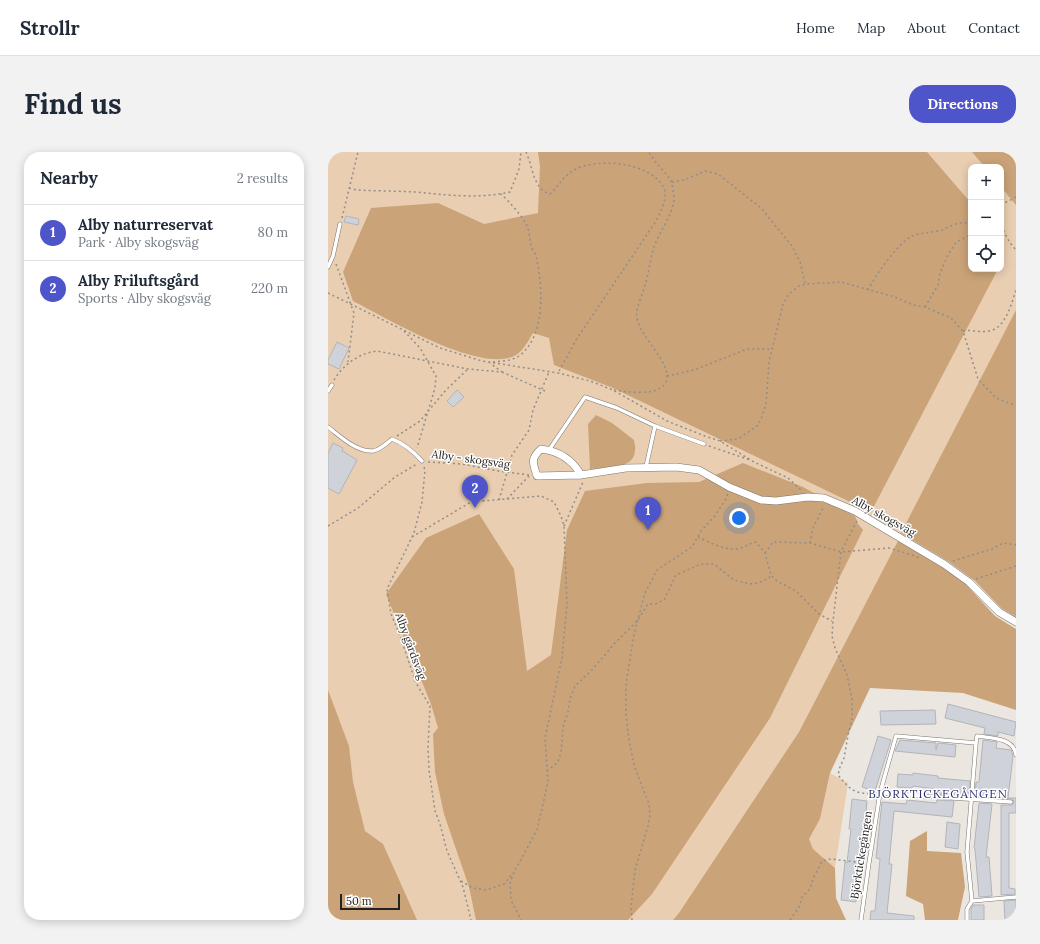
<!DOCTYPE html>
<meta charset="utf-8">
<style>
body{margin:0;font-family:Lora,serif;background:#f2f2f3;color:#1f2937}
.controls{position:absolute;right:12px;top:12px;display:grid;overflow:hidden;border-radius:8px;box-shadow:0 2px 10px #0003}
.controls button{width:36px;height:36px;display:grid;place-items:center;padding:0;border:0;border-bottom:1px solid #e0e1e3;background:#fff;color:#1f2937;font:20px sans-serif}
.scale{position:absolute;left:12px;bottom:10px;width:60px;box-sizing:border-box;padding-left:4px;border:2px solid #252321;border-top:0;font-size:11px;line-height:14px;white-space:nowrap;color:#252321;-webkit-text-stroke:3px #fff;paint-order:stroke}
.you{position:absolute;left:411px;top:366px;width:14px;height:14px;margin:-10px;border:3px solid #fff;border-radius:50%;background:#1a73e8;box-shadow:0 0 0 6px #1a73e833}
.badge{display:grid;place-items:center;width:26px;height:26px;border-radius:50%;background:#4e54ca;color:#fff;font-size:13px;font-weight:700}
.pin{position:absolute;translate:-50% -33px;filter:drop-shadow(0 1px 2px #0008)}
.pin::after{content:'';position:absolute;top:21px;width:14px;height:12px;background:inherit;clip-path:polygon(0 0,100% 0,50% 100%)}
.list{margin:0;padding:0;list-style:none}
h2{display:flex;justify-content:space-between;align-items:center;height:52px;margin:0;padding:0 16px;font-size:17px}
h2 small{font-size:13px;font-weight:400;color:#747a83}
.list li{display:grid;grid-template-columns:26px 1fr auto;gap:12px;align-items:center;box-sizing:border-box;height:56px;padding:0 16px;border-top:1px solid #e0e1e3}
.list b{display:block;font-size:15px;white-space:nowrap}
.list p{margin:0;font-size:13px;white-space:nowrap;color:#747a83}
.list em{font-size:13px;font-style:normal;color:#747a83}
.icon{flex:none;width:22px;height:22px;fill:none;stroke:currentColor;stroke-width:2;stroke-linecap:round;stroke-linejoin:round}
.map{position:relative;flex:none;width:688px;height:768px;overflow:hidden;border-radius:16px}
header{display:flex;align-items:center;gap:24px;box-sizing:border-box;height:56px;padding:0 20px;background:#fff;border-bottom:1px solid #e0e1e3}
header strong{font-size:19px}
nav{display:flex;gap:22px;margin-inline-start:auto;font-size:14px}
.intro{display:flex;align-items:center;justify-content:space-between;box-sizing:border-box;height:96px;padding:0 24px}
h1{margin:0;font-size:28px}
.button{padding:10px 18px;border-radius:16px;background:#4e54ca;color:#fff;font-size:14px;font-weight:700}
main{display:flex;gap:24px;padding:0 24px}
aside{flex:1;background:#fff;border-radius:16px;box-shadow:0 2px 10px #0003}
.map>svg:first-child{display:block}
.green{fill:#e9ceb1;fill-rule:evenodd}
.forest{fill:#caa378}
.building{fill:#d0d2d9;stroke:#b2b4bb}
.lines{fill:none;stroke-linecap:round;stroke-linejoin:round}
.lane-casing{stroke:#7b7671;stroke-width:4.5}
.street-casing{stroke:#7b7671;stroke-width:8}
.path{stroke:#918d89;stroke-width:1.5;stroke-dasharray:2 3;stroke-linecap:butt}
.lane{stroke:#fff;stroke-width:3.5}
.street{stroke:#fff;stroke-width:7}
.labels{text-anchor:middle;stroke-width:3;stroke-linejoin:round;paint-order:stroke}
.street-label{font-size:11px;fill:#252321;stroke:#fff}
.neighbourhood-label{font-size:12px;letter-spacing:1px;fill:#2d326d;stroke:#fff}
</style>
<header>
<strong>Strollr</strong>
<nav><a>Home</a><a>Map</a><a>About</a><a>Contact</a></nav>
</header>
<div class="intro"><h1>Find us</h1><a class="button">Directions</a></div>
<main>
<aside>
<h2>Nearby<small>2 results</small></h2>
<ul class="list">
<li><span class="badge">1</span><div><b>Alby naturreservat</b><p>Park · Alby skogsväg</p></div><em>80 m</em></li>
<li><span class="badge">2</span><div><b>Alby Friluftsgård</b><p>Sports · Alby skogsväg</p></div><em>220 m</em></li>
</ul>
</aside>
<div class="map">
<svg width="688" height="768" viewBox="0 0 688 768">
<rect width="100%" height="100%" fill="#ebe6e0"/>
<path class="green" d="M0,0H688V353L581,409L421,768H0ZM643,15H673V117H643Z
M502,621L520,631L507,716L485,697L481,687L492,667Z"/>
<path class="forest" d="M210,0H599L643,51V117H670L543,360L285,236L226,213L221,186L205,181C200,189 195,200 186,204C151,221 58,166 25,149L15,120L43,56L110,51L156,72L210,61L212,14Z
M644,0H688V53L673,35V15H657Z
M688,158V465L673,456L647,429L621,410L573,381Z
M268,263L284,271L306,288C306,291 308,295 307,298C307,318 276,316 262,317L260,272Z
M415,311L475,335L527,364L530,372L535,378L442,566L324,742L300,768H148L141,735L116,662L107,620L105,582L110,576L103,552L58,442L98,386L151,362L186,417L199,519L223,503L239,378L257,339L319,331L371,330Z
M570,389L619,418L634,428L667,464L688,477V558L635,541L542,536L502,621L492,667L481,687L485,697L507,716L508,746L518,768H345L351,761L471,580Z
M0,538L21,594L25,630L37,679L55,692L89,768H0Z
M599,679V699L633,701L637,735L630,768H597L595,752L578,744L582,689Z"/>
<path class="building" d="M18,64L31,67L30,73L16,70Z
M9,190L21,196L11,217L0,212V208Z
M129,238L136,245L125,255L119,249Z
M5,291L15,296L14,299L29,308L11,342L0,336V301Z
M620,552L688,570L686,584L670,580V584L656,582L657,576L617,566Z
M607,558L608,572L553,573L552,559Z
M550,584L563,588L547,639L534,635Z
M572,588L608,591V598L610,591L628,593L627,605L567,599Z
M655,588L669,590L668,596L683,598L685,604L680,646H688V661H681V736L687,737V742L673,743V653H684L686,649L684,647L673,646V640H666L665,646L652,645V642H647L648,630H651Z
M585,621L610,624V626L642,629L641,641H639V642L627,641L626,643L609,642L610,639H606L607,637L585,634L584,636L569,635L570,622L585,623Z
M524,647L539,649L534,708H532L528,750L513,748L517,710L519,711L523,677H521Z
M579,648L608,651L609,648L626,649L624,665L566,659L561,712H564L559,761L586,764V768H542L543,759H547L552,707L548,706L554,650L578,652Z
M651,651L664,652L658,705H661L664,744L651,745L647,697L646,696Z
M619,670L632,672L630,697L617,695Z
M688,748V768H677L676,749Z
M645,753H656V768H643V757Z"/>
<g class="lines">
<defs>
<path id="lane" d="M0,115L5,104L12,72
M0,239L4,233
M0,275C12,284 28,300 45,299C52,298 59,291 64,287C77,292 85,299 94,309
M221,298L257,245L289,256L327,274L376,292
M318,315L327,274
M648,591L649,584C664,586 686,586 688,603
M644,749L688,745
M533,768L541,711L552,641
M639,768V757L644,749L639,700L648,591L568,584L552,641L683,650"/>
<path id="street" d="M253,323C244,307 231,299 213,297C202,307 205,311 209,324L253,323L298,316L348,315L371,318L401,335L433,348L448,349L480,345L496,346L527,359L616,412L641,430L671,460L688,470"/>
</defs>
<use href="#lane" class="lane-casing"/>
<use href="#street" class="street-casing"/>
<path class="path" d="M198,0C205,15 205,37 222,42C233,32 234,24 248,17C271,6 320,10 335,34C341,44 333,59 328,69L248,188L230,221
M344,30L356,28L377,19L390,22L433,56L464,94L472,110L477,131
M21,36L29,38C48,39 68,39 87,40C119,43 150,47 182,40L191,17L193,0
M673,53L688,45
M14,66L30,0
M673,74L682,91L688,98
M8,112L26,161L20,210
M540,138C547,124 570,91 584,84C594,80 604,81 614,78C623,74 633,68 643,72
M0,141L112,196L154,209L230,221L262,229L285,238L339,269L377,284L392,289L426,310L460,326L473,338
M597,155L610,133L612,121L620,103L628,90L643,83
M76,179L92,196L108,224L107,236L89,296
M635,179C643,177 652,181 660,179C678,177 683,152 688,138
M165,210C174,209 184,209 191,204C218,184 215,133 208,104C207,101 205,99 204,96C201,87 202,78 197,70C192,62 180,48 173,42
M174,220L217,239
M339,224L366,218L419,197H444
M6,228C15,213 31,201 49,199L140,217L174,220L162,211
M286,238C298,240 327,244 336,233C351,213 304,182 309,159C310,151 315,142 317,133C321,121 322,107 326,95C331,81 341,68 345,53C347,48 345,38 344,32C342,23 326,11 321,0
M69,284L92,269L118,238L140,217
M392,289L410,287L429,274L433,267L438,252L441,210L455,152L461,142L471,134L478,132L513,130L567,145L585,153L597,155L623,166L635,179L650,227L668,246L683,252H688
M381,294L422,308
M100,310L134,312L170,319L201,323
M96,315L97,318L94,350L86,381L59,437L63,462L71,481L88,531L102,554L100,595L101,618L107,659L112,672L119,699L135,735L143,768
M179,347L201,324
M171,348L184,303L201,278L205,258L221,220
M529,369L513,400L505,469L504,484L507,496L519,523L524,547V569L521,578L516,606L512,615L510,623C524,640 526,641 547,642
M0,374L30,356L67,325L89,312
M236,374L255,330
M84,385L143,350L213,344L226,350L233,364L236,374L239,452L234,506L217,586L220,630L209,678L186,720L182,731L183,748L193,768
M370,385C382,391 400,400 413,396C419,394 422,391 428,390L437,401L443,423L449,429L468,439L491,462L504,469
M482,391L485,376L496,354
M437,401L445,390L482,391L513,400L561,396L584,403L593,407
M625,409L664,397L675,391L688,393
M648,427L688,414
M219,619L230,610L233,600L235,575L240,560L242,547L247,534L263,519L286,492L310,468L320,452H327L336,448L348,423L373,412H386L406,428L422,432L430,431L441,426L443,423
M133,729L145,736L158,738L176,732L185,721
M304,768L303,756L307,718L320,674L322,663L321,652L307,616L301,589L298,562V532L306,482L317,441L329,418L364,395L373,379L386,365L398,347L400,341
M462,768L471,755L474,745L482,737L485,727L494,709L503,707L536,711"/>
<use href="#lane" class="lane"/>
<use href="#street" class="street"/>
</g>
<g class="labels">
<g class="street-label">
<text transform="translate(143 307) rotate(8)" y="4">Alby - skogsväg</text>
<text transform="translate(556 364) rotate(29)" y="4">Alby skogsväg</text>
<text transform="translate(83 494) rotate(70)" y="4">Alby gårdsväg</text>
<text transform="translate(533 703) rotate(-81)" y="4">Björktickegången</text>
</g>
<g class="neighbourhood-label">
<text x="610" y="646">BJÖRKTICKEGÅNGEN</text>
</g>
</g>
</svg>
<div class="controls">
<button>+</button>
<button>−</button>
<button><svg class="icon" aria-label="locate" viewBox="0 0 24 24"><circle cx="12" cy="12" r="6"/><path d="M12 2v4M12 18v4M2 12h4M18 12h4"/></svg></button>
</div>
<div class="scale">50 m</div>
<div class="you"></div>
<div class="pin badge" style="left:320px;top:378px">1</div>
<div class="pin badge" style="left:147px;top:356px">2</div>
</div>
</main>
